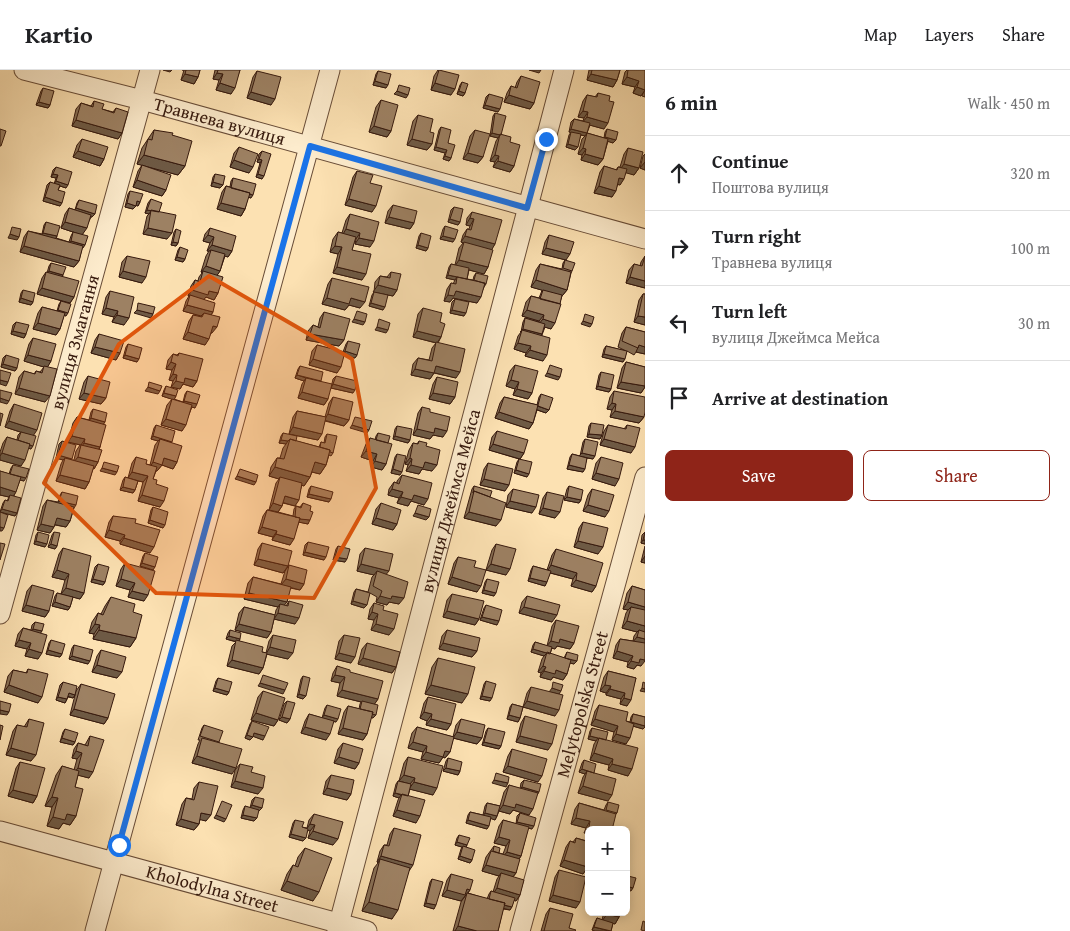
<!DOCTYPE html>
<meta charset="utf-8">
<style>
body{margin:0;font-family:"Gentium Book Plus",serif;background:#f2f2f2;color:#202124}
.controls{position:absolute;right:15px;bottom:15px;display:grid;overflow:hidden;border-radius:8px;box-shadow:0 2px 12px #0003}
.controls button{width:45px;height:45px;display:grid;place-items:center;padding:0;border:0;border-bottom:1px solid #e0e0e0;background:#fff;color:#202124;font:25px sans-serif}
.stop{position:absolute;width:15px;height:15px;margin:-11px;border:4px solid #1a73e8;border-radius:50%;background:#fff}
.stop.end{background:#1a73e8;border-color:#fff;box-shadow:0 1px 5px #0008}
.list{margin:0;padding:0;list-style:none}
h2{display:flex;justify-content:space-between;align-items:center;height:65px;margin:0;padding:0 20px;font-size:21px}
h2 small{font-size:16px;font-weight:400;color:#757577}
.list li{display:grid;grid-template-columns:32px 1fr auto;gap:15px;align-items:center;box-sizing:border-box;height:75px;padding:0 20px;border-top:1px solid #e0e0e0}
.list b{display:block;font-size:19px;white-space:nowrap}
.list p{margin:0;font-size:16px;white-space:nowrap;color:#757577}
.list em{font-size:16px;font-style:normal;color:#757577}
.actions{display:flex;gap:10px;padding:15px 20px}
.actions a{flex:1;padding:11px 0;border:1px solid #8f2418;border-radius:8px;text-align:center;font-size:18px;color:#8f2418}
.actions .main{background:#8f2418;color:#fff}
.icon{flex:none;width:28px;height:28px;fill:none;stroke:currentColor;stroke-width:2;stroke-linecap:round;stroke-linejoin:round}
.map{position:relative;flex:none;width:645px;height:861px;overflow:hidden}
header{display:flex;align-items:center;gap:30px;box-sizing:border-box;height:70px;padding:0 25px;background:#fff;border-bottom:1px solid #e0e0e0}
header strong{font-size:24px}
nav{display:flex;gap:28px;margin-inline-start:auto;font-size:18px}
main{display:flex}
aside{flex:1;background:#fff}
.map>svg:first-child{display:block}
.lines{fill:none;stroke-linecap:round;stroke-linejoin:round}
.minor-casing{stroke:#684c37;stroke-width:21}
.minor{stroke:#fdeccd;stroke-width:19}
.wall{fill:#876f55;stroke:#371a0e}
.shaded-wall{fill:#6e5a45;stroke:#371a0e}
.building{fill:#9d8163;stroke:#371a0e}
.route{stroke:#1a73e8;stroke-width:6}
.marked{fill:#df560c;fill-opacity:0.2;stroke:#df560c;stroke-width:4;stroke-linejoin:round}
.labels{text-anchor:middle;stroke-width:4;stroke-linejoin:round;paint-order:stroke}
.street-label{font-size:18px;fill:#371a0e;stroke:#fdeccd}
</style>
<header>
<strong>Kartio</strong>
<nav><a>Map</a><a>Layers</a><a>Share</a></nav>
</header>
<main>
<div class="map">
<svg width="645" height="861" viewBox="0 0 645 861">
<rect width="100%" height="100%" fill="#fce1b2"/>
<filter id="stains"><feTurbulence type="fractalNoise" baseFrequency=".004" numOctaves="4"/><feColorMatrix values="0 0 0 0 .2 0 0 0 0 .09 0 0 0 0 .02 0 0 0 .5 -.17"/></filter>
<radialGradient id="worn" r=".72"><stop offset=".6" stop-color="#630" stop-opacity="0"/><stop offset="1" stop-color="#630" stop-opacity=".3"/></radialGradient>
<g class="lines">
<defs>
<g id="minor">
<path id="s1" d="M24,0L142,30L645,169"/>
<path id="s2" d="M0,544L150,0"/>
<path id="s3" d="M0,761L367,861"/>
<path d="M95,861L330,0"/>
<path id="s4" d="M337,861L564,0"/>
<path id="s5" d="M520,861L645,407"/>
</g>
</defs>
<use href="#minor" class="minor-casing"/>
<use href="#minor" class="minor"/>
</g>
<path class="wall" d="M182,0H200L198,7L194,14L181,10L184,0Z
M215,0H240L231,24L216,20L219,10L213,9Z
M438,0L451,25L431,20L434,6Z
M589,0H620L617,10L613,17L587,10Z
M627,0H645V27L642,26L644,21L641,26L633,23L635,17L622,14L625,2Z
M257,1L271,35L247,28L253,7Z
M378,1L386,18L373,15L376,4Z
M521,6L534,33L530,39L504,32L507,23L511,16L515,18L517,12Z
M462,12L465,23L463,26L457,24L460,15Z
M43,18L50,35L48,38L36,35L41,21Z
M598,23L604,59L590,55L587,63L604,68L605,62L607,59L613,73L608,71L603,89L598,95L581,90L582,85L578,84L582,69L585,66L581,65L575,80L566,77L569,65L571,62H569L571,52L574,49L583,51L584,48L578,47L583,31L587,25L595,27Z
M489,24L498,42L483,38L486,27Z
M381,30L391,61L387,67L369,62L376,37Z
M94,31L102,39L113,42L116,38L122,63L118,69L72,56L76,39L81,33L91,36Z
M495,43L501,65L510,72L514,96L510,102L493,97L495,92L490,91L496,71L498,68L490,66L493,46Z
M418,45L432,74L427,80L407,75L413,51Z
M441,57L448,73L451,88L449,91L443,89L445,83L434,80L439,60Z
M154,60L172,65L185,96L178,105L148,97L166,120L162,126L133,117L138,101L142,95L137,94L142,78Z
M475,60L483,87L478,93L463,89L470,66Z
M82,69L104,89L100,96L73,87L77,75Z
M239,77L249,103L230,97L234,83Z
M628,78L639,98L634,105L626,102L620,115L618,114L612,127L594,123L600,102L604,96L616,100L618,97H620L624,84Z
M262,81V109L256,107L260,93L257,92L259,84Z
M645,84V100L640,98L643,86Z
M56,97L66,118L60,116L58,120L60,136L43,131L47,115L50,112L54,114L56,108L51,107L53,100Z
M357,101L370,113L372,142L345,135L353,107Z
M215,104L223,115L220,118L211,116L213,107Z
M233,108L251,128L248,127L245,139L241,146L217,139L222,122L226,116L230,117L231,111Z
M130,121L140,132L138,136L136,135L133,139L125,137L128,124Z
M151,129L159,142L167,169L143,164L147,146L149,144L145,143L148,133Z
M79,130L95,144L92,147H91L82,165L61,158L65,144L69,138L75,140L77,133Z
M393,135L414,153L410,159L385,153L388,141Z
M454,137L460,152L458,155L448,152L451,140Z
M472,142L495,174L491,179L488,197L484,204L469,200L467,209L473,210L474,206L476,203L486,214L484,217L477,233L453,228L450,232L444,231L447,219L451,213L453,214L455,210L446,208L449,197L451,194L455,195L459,178L463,173L461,172L463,165L467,159H469L470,156L466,155L467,148Z
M350,144L370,177L355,174L356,169H355L352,180L362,210L333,203L338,184L330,182L333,169L338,162L342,163L346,150Z
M46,152L57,166L56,168L69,172L71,166L73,162L85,175L82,178L79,191L74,197L20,182L24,167L28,161L42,164L44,155Z
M445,156L453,172L440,169L443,159Z
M210,158L232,181L228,187L225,186L220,201L217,205L218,223L214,230L206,227L204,229L213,242L211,245L212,263H211L205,275L183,269L189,251L193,245L201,247V246L183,241L186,231L189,226H188L191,216L195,210L198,211L199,207L202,203L201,202L206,186L209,181H207L210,173L203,171L205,164Z
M176,159L178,173L176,176L171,175L174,162Z
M421,163L428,178L426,181L416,178L419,166Z
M549,165L566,190L542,184L545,172Z
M180,177L185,189L183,192L175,190L178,180Z
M127,186L142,213L119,207L122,192Z
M645,186V218L626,213L629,200L634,194L640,196L641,192Z
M565,190L572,201L571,203L567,220L562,226L551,259L545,257L542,265L543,291L525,286L526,283L514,279L518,266L521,262L523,252L525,248L539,252V251L522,246L526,232L531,226L539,228L541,223L542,220L531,217L536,200L540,194L562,199L563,193Z
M51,193L63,205L62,207L74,227L70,233L37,224L42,208L46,202L47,203L49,196Z
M391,202L397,220L393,226L377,223L383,240L369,236L372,225L374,222L375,212L380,206L387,207Z
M332,208L360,238L349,235L345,240L322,234L328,214Z
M23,220L33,232L31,235L19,232L21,223Z
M110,221L124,255L112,252L114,247L102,244L106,227Z
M643,224H645V255L634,252L639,230Z
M455,229L464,246L450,243L452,232Z
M61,231L66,246L64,245L60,259L56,265L33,259L38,243L42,237L57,241L59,234Z
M423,238L440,252L441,267L438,273L456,308L434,303L430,309L411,305L413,294L418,288L429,290L432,278L436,273L413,267L418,244Z
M324,242L344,270L339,276L306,270L308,261L313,255L318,257L320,248Z
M16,252L26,264L24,268L11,264L13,255Z
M626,257L645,262V284L636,282L634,285L627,281L623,292L602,287L604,279L606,276L626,281L618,277L622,263Z
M99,264L120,283L116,290L91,283L95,270Z
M33,268L51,291L47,297L45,332L15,324L19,307L24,301L34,304L36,301L40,302L44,297L24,291L29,274Z
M348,271L357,285L355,288L344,285L337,303L309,295L312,281L317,275L343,282L346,274Z
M128,274L137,292L123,288L126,277Z
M179,283L197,311L193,317L183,314L180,319L171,317L173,311L169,310L172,300L166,299L168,290L173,284L177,285Z
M6,285L17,298L15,301L1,297L3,288Z
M626,292L645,297V317L641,323L617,318L622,298Z
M515,295L532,323L528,329L513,325L515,319L506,316L510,301Z
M300,296L320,311L328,329L324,335L298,328L302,314L304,311L295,308L298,299Z
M601,302L611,319L609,322L596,319L599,305Z
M88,306L106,328L101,334L79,329L84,312Z
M336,306L353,323L331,318L333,309Z
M437,307L455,327L450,334L429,329L433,314Z
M166,316L176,326L174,329L183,332L185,324L187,321L195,338L192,337L182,361L161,355L167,335L172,329L162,326L164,320Z
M614,321L644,347L639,353L610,347L612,340L607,339L610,327Z
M541,324L549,340L546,343L537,340L533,353L529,359L495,348L500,333L504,327L537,335L539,327Z
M333,327L349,350L344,356L325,351L318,370L289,364L293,347L297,341L325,347L329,333Z
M14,334L33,366L31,379L28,378L21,396L0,390V382L3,373L7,367L17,370L18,365L21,362L26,364L5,357L10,341Z
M422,337L430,342L443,367L433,365L430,369L413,365L418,343Z
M93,339L105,352L103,354L100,377L99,380L98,392L94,399L93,398L89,412L85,419L56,411L61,394L63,390L56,388L59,374L62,371L72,390H74L76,381L80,375L68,372L73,353L77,347L89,350L91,342Z
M591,353L602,365L600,369L587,367L589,356Z
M156,355L172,372H171L177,392L173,399L162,395L157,401H156L153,409L156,414L160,437L138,431L143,412L138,411L135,420L133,423L120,420L123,410L125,407L128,408L132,393L136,387L146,394L150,395L155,375L158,371L151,369L154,358Z
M608,355L624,359L627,355L631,383L600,375L604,361Z
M397,356L410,370L408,373L393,369L395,359Z
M497,361L524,383L520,389L527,407L514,403L517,392L519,389L489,380L492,367Z
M283,363L296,371L319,377L321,372L324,373L325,367L327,364L333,383L331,386L329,385L326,395L320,404L312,402L310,407L304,416L302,415L295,436L283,433L282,436L278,442L293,446L294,439L296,436L300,437L303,433L310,441L308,454L299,452L290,475L272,470L273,467L258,463L263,446L267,440H269L276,413L279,409L269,406L271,397L277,388H280L283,378L286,374L279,373L281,366Z
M378,363L388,373L386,394L382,400L371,397L373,391L361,387L366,374L370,368L375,370L376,366Z
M585,369L593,389L587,388L583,402L567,399L570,387L572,384L580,386L583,372Z
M419,371L426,376L432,401L422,399L419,404L406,401L408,395L405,394L409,380L413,373L417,374Z
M397,384L400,405L391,403L395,387Z
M601,387L615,416L592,409L596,393Z
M488,393L505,421L480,415L484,399Z
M13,395L24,411L20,410L14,426L17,443L15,446L0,442L3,433L5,430L7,431L9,427L0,425V401L9,404L11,398Z
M402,405L424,435L411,431L408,436L397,433L399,428L388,425L389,419L394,412L397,413V411Z
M311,416L329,432L307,427L309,419Z
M474,416L490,427L496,456L464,448L472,419Z
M569,416L581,430L579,433L564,430L567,419Z
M513,419L532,443L506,437L508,425Z
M592,419L605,447L583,441L588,425Z
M62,422L74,438L70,451L66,457L55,455L50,463L37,460L43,436L47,430L58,432L60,425Z
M547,422L555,448L539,444L543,428Z
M381,433L397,454L393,460L372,454L376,439Z
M153,437L163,458L148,453L151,440Z
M113,446L135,453L150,483L120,474V471L105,467L109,452Z
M583,452L598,484L574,477L579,458Z
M38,462L45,477L34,474L36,465Z
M54,462L57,476L55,479L48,477L52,465Z
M645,462V474L641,473L642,465Z
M308,472L324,490L303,485L305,475Z
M262,473L288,496L283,503L254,495L258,479Z
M496,474L506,505L486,500L492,480Z
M338,476L345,492L333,490L336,479Z
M645,476V493L641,492Z
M63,478L84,523L80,529L73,527L70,537L68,540L52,536L55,526L57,523L61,524L65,510L52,507L59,484Z
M365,478L386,505L399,534L389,532L387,535L376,532L377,527L370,523L364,538L351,534L354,522L356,519L368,522L372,507L374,505L357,501L360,484Z
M556,479L596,516L592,522L571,516L573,509L550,503L545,516L528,511L531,500L533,496L547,500L552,485Z
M145,483L153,500L140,496L143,486Z
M458,487L474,497L477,522L448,514L454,493Z
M125,493L144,531L128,527L130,520L116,516L121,499Z
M98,494L105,512L103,515L91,512L95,497Z
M289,495L304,514L300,520L290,518L287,532L284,535L286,536L289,531L295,554L274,549L271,562L267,568L235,560L239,543L244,537L275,545L276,540L278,537L244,529L248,513L253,507L281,514L285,501Z
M487,509L494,526L482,523L485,512Z
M32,515L49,541L45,547L22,541L27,521Z
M632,516L645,520L641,596L637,595L634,599L627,597L628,592L613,588L616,575L620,569L633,571L634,566L637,562L622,558L626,543L628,540L623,539L627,523Z
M452,524L479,549L475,555L443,547L447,530Z
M527,526L552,552L519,543L522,532Z
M111,527L136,568L130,577L93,569L94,564L89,563L92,552L98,543L101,544L105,536Z
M374,533L383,540L389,565L371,560L374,550L368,549L370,539Z
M486,535L497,555L480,550L484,538Z
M556,550L574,573L570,579L557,576L555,579L552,578L550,584L564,588L567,582L574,594L570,593L567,604L563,610L553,607L551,610L540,607L541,603L538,602L542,589L544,586L531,582L533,575L535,572L547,576L552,556Z
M35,552L42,561L40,563L38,589L25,586L27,579L15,576L18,564L23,558L31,560L32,555Z
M230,560L240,569L239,571L262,582L266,583L269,571L273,565L288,589L267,584L263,598L259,604L227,596L232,576L236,572L226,569L228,563Z
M447,560L477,581L472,587L439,579L442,566Z
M344,565L351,593L335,589L339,571Z
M51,570L62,584L60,587L46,584L49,573Z
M367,573L396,597L392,603L358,594L362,579Z
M74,575L88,594L69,589L72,578Z
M101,580L117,608L92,602L97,586Z
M438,588L462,633L425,624L432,597Z
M337,596L350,602L378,629L374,634L373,648L371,647L367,664L363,670L338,664L344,642L348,636L359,639L360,634L361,632L337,626L340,613L331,611L333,603Z
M28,599L38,633L4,622L8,606L13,600L26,603Z
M608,601L636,608L627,636L620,634L621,629L606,625V623L600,621L604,607Z
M303,606V629L297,627L301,609Z
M218,608L229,622L227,625L213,621L216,611Z
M486,611L490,631L480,629L484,614Z
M63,612L75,625L73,628L68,627L65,633L56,630L60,615Z
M81,614L108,648L104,654L70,645L76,621Z
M531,617L555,646L523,637L520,648L518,652L507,649L510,637L512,634L523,637L527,623Z
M263,621L278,650L274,656L251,650L258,627Z
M428,627L451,654L447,660L426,655L427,651L420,648L424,633Z
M287,631L290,649L287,653L279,650L284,634Z
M327,635L336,652L327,650L326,670L301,663L305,651L309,644L322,648L325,638Z
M599,635L626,651L630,652L631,647L633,644L645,647V657L643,659L633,656L626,674L612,670L614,662L591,655L595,641Z
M525,646L548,680L516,672L521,653Z
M29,649L31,691L6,685L13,661L17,655L24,657Z
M461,649L482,668L477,674L453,668L450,682L445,688L443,687L439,693L421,689L423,682L408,678L412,663L417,657L453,667L456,655Z
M252,651L263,670L253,666L250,670L245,668L250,654Z
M204,655L219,672L232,704L192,693L198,674L200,670H198L202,658Z
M488,658L501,676L499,679L482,675L486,661Z
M592,658L606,670L628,706L608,700L609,695L590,690L594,674L596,671L588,669L590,661Z
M65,659L75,672L73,675L60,672L63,662Z
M90,666L89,708L78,705L75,717L76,746L70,755L63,753L59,759L47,756L52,737L45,736L56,705L62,696L74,700L77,689L72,688L74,679L78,673L85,675Z
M343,673L359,693L355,699L334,693L338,679Z
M512,679L538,712L503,702L508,686Z
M408,687L433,725L410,719L408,726L416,753L393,746L398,730L399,728L393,726L396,714L398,711H399L404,693Z
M448,688L460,701L458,705L443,701L446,691Z
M584,690L594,703L608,731L578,723L583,707L585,704L579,702L582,693Z
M20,692L37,726L33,733L8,726L16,698Z
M240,694L251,702L258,724L231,717L235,700Z
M331,705L351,724L347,730L323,724L326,711Z
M524,710L537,724L529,745L513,740L510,744L499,741L497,746L495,750L491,748L487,759L466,753L468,745L470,742L483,745L485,736L487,733L500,736L504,722L509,715L520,719L521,713Z
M199,712L206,751L200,749L199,754L194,760L176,755L182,734L186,728L192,729L194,718Z
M255,727L262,738L259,741H258L254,751L241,748L243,740L245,736L250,738L252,730Z
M608,732L617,743L616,744L584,763L586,758L571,754L575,739L579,733L604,740L606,735Z
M520,743L532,759L528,758L521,786L519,789L516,803L513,807L520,825L516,831L514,830L510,840L503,839L498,861H453L461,832L465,826L461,831L442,826L447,810L451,804L470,820L468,823L487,829L489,824L491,821L493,822L497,809L499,806L482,801L486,787L494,776L499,783L503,784L506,776L494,773L499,756L503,750L516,754L517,746Z
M314,744L333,775L308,768L310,761L308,760L303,771L289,767L293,753L295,750L302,757L307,758L309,750Z
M394,758L409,800L392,849L362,841L374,798L378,793L377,792L380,781L384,775H387L390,764Z
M459,765L467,775L466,777L472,790L470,793L458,789L461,779L462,777L455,775L457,768Z
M589,767V794L583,804L560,796L566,777L570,771L573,772L576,768L587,771Z
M305,778L313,831L281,820L287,804L293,795L295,796L298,787Z
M559,800L576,838L549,831L555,807Z
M432,809L434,839L424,836L430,812Z
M550,838L569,858L575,861H541L546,844Z
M604,842H620L619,847L615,854L613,853L611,861H595L592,860L595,852L597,848L602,850Z"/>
<path class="shaded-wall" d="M163,0H172L170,2Z
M529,0H541L539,3Z
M217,3L223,4L219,10L213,9Z
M185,4L198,7L194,14L181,10Z
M591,4L617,10L613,17L587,10Z
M627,7L639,11L635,17L622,14Z
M375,11L388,15L386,18L373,15Z
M220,13L235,18L231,24L216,20Z
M435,13L455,19L451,25L431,20Z
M637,17L645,20L641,26L633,23Z
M397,21L408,25L406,28L394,24Z
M459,21L465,23L463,26L457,24Z
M251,22L275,29L271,35L247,28Z
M509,25L534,33L530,39L504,32Z
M39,32L50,35L48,38L36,35Z
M485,35L500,39L498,42L483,38Z
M583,41L588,42L584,48L578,47Z
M587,47L608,53L604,59L582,53Z
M76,50L122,63L118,69L72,56Z
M374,56L391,61L387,67L369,62Z
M571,59L587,63L585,66L569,62Z
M492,63L500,65L498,68L490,66Z
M605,67L616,70L613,73L603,70Z
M412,69L432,74L427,80L407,75Z
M568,74L578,77L575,80L566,77Z
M436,77L447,80L445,83L434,80Z
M583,78L586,79L582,85L578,84Z
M78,81L104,89L100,96L73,87Z
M468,83L483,87L478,93L463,89Z
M585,84L603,89L598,95L581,90Z
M144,85L185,96L178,105L137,94Z
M495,85L499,86L495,92L490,91Z
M445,86L451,88L449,91L443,89Z
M259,89L262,90L260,93L257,92Z
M234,90L253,97L249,103L230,97Z
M498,91L514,96L510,102L493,97Z
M645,92V100L640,98Z
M624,94L639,98L634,105L619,101Z
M53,104L58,105L56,108L51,107Z
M258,104L264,106L262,109L256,107Z
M619,108L624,109L620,115L615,114Z
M137,110L166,120L162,126L133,117Z
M56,111L68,115L66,118L54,114Z
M213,112L223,115L220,118L211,116Z
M599,116L616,121L612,127L594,123Z
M230,119L253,125L251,128L228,122Z
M45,127L62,133L60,136L43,131Z
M349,129L376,136L372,142L345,135Z
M137,131L140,132L138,136L134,135Z
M127,133L136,136L133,139L125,137Z
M221,133L245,139L241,146L217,139Z
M76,138L95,144L92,147L74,141Z
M147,140L151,141L149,144L145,143Z
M389,147L414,153L410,159L385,153Z
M470,148L474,149L470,156L466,155Z
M450,149L460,152L458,155L448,152Z
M65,152L87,158L82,165L61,158Z
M148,158L172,163L167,169L143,164Z
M346,159L360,163L356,169L342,166Z
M43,163L57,166L55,170L41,166Z
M10,164L19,167L17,170L8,168Z
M208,165L214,167L210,173L203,171Z
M443,166L455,169L453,172L440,169Z
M465,166L495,174L491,181L461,172Z
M359,168L374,171L370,177L355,174Z
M71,171L85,175L83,178L69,174Z
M173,172L178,173L176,176L171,175Z
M212,175L232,181L228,187L210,182L211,180L209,181H207Z
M418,175L428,178L426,181L416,178Z
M24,176L79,191L74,197L20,182Z
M335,176L342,177L338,184L330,182Z
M546,178L570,184L566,190L542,184Z
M177,187L185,189L183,192L175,190Z
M459,190L488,197L484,204L455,196Z
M206,196L220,201L216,207L203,201L202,203L201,202Z
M337,197L366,204L362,210L333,203Z
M49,201L63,205L61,208L47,204Z
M123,201L146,207L142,213L119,207Z
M448,205L457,207L455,210L446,208Z
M630,207L645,211V218L626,213Z
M536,210L567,220L562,226L531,217Z
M378,215L397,220L393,226L373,222Z
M42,218L74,227L70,233L37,224Z
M192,220L209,221L218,223L214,230L206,227L203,231L190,225L189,226H188Z
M456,221L481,227L477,233L453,228L450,232L444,231L448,225Z
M21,228L33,232L31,235L19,232Z
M327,228H351L365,232L360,238L349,235L345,240L322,234Z
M371,233L385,237L383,240L369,236Z
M187,235L213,242L208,249L204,243L201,246L183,241Z
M106,238L118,241L114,247L102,244Z
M58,240L68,243L66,246L56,243Z
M137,240L153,244L151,248L134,243Z
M452,240L466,243L464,246L450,243Z
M527,240L544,245L539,251L522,246Z
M117,245L129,248L124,255L112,252Z
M638,246L645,247V255L634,252Z
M354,249L365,252L363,255L352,252Z
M543,249L555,253L551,259L538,255Z
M583,251L592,254L590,257L581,254Z
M38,253L60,259L56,265L33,259Z
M213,256L217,257L212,263L209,262Z
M377,257L388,260L386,263L375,260Z
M523,259L542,264L540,267L522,260L520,262Z
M13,261L26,264L24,268L11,264Z
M417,261L441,267L437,273L413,267Z
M188,262L209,269L205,275L183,269Z
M310,264L344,270L339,276L306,270Z
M518,273L531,276L526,283L514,279Z
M639,275L645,277V284L636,282Z
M95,277L120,283L116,290L91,283Z
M530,280L547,285L543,291L525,286Z
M345,281L357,285L355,288L343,285Z
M604,284L625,289L623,292L602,287Z
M28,285L51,291L47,298L24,291Z
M125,285L139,289L137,292L123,288Z
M313,289L341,297L337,303L309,295Z
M171,292L176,294L172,300L166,299Z
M3,294L17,298L15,301L1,297Z
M436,296L460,302L456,308L431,302Z
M415,299L434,303L430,309L411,305Z
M547,303L560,307L558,310L545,306Z
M173,304L177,305L173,311L169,310Z
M297,305L306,308L304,311L295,308Z
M185,308L197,311L193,317L183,314L180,319L171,317L176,311Z
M0,310L8,312L6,316L0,314Z
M511,310L519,312L515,319L506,316Z
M621,312L645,316V317L641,323L617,318Z
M333,314L355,320L353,323L331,318Z
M598,316L611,319L609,322L596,319Z
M148,317L160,321L158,324L145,321Z
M19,318L50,326L45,332L15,324Z
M517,319L532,323L528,329L513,325Z
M302,322L328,329L324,335L298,328Z
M84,323L106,328L101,334L79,329Z
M164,323L176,326L174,330L162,326Z
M433,323L455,327L450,334L429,329Z
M0,328L9,331L7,334L0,332Z
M184,331L197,334L195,338L182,334Z
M612,333L616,334L612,340L607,339Z
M537,336L549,340L546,343L535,339Z
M615,341L644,347L639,353L610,347Z
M499,342L533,353L529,359L495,348Z
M328,344L349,350L344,356L324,350Z
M91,348L105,352L103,355L89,351Z
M166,349L186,355L182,361L161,355Z
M9,351L37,360L33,366L5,357Z
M352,355L369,360L367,363L350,358Z
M293,357L322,364L318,370L289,364Z
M435,358L447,361L443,367L433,365L430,369L413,365L417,359Z
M589,364L602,365L600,369L587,367Z
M72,366L85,369L81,375L68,372Z
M153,366L172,372L170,375L160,369L158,371L151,369Z
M395,366L410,370L408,373L393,369Z
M604,369L635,377L631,383L600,375Z
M281,370L288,371L286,374L279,373Z
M18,372L33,376L31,379L16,375Z
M84,373L100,377L96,384L80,379Z
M493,374L524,383L520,389L489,380Z
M366,381L377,384L373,391L361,387Z
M2,383L25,390L21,396L0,390V386Z
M582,383L595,386L593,389L579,386Z
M58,385L72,389L65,388L63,390L56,388Z
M78,387L98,392L94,399L73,393Z
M164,388L177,392L173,399L162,395L157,401L149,399L153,392Z
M410,388L412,389L408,395L405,394Z
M375,391L386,394L382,400L371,397Z
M315,392L326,395L320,404L308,401Z
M425,392L437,395L432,401L422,399L419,404L406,401L411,395Z
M569,395L585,399L583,402L567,399Z
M275,397L310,407L304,416L280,409V407L279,409L269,406Z
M102,398L117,402L115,405L100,401Z
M393,399L402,402L400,405L391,403Z
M516,400L529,404L527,407L514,403Z
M132,402L148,406L143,412L128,408Z
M596,403L619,409L615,416L592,409Z
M10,404L26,408L24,411L8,407Z
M60,405L89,412L85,419L56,411Z
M237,406L256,412L254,415L235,409Z
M484,409L509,415L505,421L480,415Z
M0,417L16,422L12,428L10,425L9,427L0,425Z
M123,417L135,420L133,423L120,420Z
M392,419L403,422L399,428L388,425Z
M309,424L331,429L329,432L307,427Z
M142,425L164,431L160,437L138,431Z
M414,425L428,429L424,435L411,431L408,436L397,433L401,427Z
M285,426L299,430L295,436L281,432Z
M567,427L581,430L579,433L564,430Z
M59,431L76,435L74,438L57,434Z
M510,431L536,437L532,443L506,437Z
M273,433L282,436L278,442L269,440Z
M588,435L609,441L605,447L583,441Z
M543,438L560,442L555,448L539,444Z
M2,439L17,443L15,446L0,442Z
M469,442L501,450L496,456L464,448Z
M415,443L429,447L426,450L413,446Z
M57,448L70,451L66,457L52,454Z
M295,448L310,450L308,454L293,451Z
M376,448L397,454L393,460L372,454Z
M150,450L165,455L163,458L148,453Z
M41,454L54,457L50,463L37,460Z
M0,457L4,458L2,461H0Z
M262,457L277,461L273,467L258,463Z
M109,460L125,465L120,471L105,467Z
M276,464L294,469L290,475L272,470Z
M124,468L154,477L150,483L120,474Z
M643,470H645V474L641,473Z
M36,471L47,474L45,477L34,474Z
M578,471L603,477L598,484L574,477Z
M51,474L57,476L55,479L48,477Z
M305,482L326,487L324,490L303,485Z
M645,486V493L641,492Z
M335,487L347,489L345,492L333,490Z
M258,489L288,496L283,503L254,495Z
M142,493L155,497L153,500L140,496Z
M361,494L389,501L384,507L377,501L374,505L357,501Z
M491,494L510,499L506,505L486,500Z
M551,495L577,503L573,509L547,502Z
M57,500L69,504L65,510L52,507Z
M452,507L481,516L477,522L448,514Z
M530,508L547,512L545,516L528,511Z
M93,509L105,512L103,515L91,512Z
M121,509L135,513L130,520L116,516Z
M286,509L304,514L300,520L281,515Z
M576,510L596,516L592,522L571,516Z
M66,518L84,523L80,529L61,524Z
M484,520L496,523L494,526L482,523Z
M132,521L148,525L144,531L128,527Z
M249,523L287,532L282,538L280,534L278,537L244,529Z
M380,526H392L404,528L399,534L389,532L387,535L376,532Z
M353,531L367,535L364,538L351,534Z
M55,532L70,537L68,540L52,536Z
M628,532L645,537V544L631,537L628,540L623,539Z
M26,535L49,541L45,547L22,541Z
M524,537L557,545L552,552L519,543Z
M447,541L479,549L475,555L443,547Z
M372,542L378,544L374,550L368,549Z
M278,543L299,548L295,554L274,549Z
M482,547L499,551L497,555L480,550Z
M627,551L645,556V563L639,560L637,562L622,558Z
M95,554L100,555L94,564L89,563Z
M239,554L271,562L267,568L235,560Z
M376,554L394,559L389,565L371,560Z
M33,559L42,561L40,564L31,562Z
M99,560L136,568L130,577L93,569Z
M229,566L240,569L238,572L226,569Z
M637,567L645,569V577L632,573Z
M560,569L574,573L570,579L557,576L555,579L546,577L551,571Z
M19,570L31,573L27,579L15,576Z
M443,573L477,581L472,587L439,579Z
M270,577L293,583L288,589L266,584Z
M29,579L42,583L38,589L25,586Z
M533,579L547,583L544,586L531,582Z
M48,580L62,584L60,587L46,584Z
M617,581L633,586L628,592L613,588Z
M339,583L355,587L351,593L335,589Z
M72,586L90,591L88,594L69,589Z
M363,588L396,597L392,603L358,594Z
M565,588L577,591L574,594L563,591Z
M640,589L645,590V591L641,596L637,595L634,599L627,597L631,591Z
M232,590L263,598L259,604L227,596Z
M97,595L122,602L117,608L92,602Z
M543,596L546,597L541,603L538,602Z
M556,600L567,604L563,610L553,607L551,610L540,607L544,601Z
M335,605L345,607L340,613L331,611Z
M260,613L285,620L283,624L258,616Z
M9,615L42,627L38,633L4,622Z
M431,615L468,624L462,633L425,624Z
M605,615L611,616L606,623L600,621Z
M215,618L229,622L227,625L213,621Z
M552,618L561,621L559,624L549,622Z
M642,618L645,619V622L640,621Z
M610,619L625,623L621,629L606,625Z
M342,620L378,629L374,635L337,626Z
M69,623L75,625L73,628L67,626Z
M299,624L306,626L303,629L297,627Z
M482,626L492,628L490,631L480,629Z
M58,627L67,629L65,633L56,630Z
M624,628L631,630L627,636L620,634Z
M527,631L559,640L555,646L523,637Z
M74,639L108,648L104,654L70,645Z
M0,640L9,642L7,645L0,644Z
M360,641L376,645L373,648L357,644Z
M424,642L432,644L427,651L420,648Z
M256,643L278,650L274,656L251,650Z
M324,645L338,649L336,652L322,648Z
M509,645L520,648L518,652L507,649Z
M282,647L290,649L287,653L279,650Z
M431,649L451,654L447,660L426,655Z
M595,649L618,656L614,662L591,655Z
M631,652L645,656V657L643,659L629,655Z
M305,657L330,664L326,670L301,663Z
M343,658L367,664L363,670L338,664Z
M457,662L482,668L477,674L453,668Z
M254,663L265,666L263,670L252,666Z
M616,664L630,668L626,674L612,670Z
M247,665L253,667L250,670L245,668Z
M520,666L552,674L548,680L516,672Z
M590,666L598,668L596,671L588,669Z
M62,668L75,672L73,675L60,672Z
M413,672L427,676L423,682L408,678Z
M484,672L501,676L499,679L482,675Z
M11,678L36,685L31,691L6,685Z
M76,681L82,683L77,689L72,688Z
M445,681L450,682L445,688L443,687L439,693L421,689L426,682Z
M594,683L613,689L609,695L590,690Z
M197,686L236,698L232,704L192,693Z
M339,687L359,693L355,699L334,693Z
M612,694L632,699L628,706L608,700Z
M508,696L542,706L538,712L503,702Z
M78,698L93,702L89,708L73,704Z
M446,698L460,701L458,705L443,701Z
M582,699L587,701L585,704L579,702Z
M404,705L415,708L410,714L399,711Z
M494,710L508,713L506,717L492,713Z
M235,711L263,718L258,724L231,717Z
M414,712L437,718L433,725L409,719Z
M583,716L612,725L608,731L578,723Z
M522,717L539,722L537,725L519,720Z
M327,718L351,724L347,730L323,724Z
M13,720L37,726L33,733L8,726Z
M395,723L401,725L399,728L393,726Z
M52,727L58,728L52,737L45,736Z
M516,734L533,739L529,745L513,740L510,744L499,741L503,735Z
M252,735L262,738L259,741L250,738Z
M397,740L420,746L416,753L393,746Z
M201,743L211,745L206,751L197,749Z
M485,743L497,746L495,750L483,746Z
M67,744L76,746L70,755L63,753L59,759L47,756L53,747Z
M216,745L226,749L224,752L214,748Z
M243,745L257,748L254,751L241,748Z
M576,748L590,751L586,758L571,754Z
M181,749L199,754L194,760L176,755Z
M468,750L489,756L487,759L466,753Z
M517,752L534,756L532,759L515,755Z
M310,754L315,755L310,761L306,760Z
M589,757L600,760H589V764L584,763Z
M313,761L338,769L333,775L308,768Z
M291,764L306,768L303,771L289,767Z
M499,767L510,770L506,776L494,773Z
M457,772L467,775L465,778L455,775Z
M507,782L521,786L517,792L502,788Z
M381,786L413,795L409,801L380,789L378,793L377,792Z
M460,786L472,790L470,793L458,789Z
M564,790L588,797L583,804L560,796Z
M486,795L516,803L511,809L501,803L499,806L482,801Z
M287,811L319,822L313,831L281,820Z
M626,816L633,818L631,821L626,820Z
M497,818L520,825L516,831L493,824Z
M467,819L470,820L461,831L442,826L447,820Z
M553,825L580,832L576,838L549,831Z
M488,831L512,837L510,840L486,834Z
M369,832L398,840L392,849L362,841Z
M426,833L436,835L434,839L424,836Z
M607,844L619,847L615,854L602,851Z
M458,856L477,861H455Z
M594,857L609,861H595L592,860Z"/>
<path class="building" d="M186,0H200L198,7L185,4Z
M218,0H240L235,18L220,13L223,4L217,3Z
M439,0L459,5L455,19L435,13Z
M592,0H620L617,10L591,4Z
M628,0H645V20L637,17L639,11L627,7Z
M257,1L281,7L275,29L251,22Z
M378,1L391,4L388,15L375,11Z
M521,6L540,12L534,33L509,25L511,16L517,18Z
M462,12L468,14L465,23L459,21Z
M399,15L410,18L408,25L397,21Z
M43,18L54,21L50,35L39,32Z
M598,23L610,26L609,31L614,32L608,53L587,47L588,42L583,41L587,25L597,27Z
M489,24L503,28L500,39L485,35Z
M381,30L398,35L391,61L374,56Z
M94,31L104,34L102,39L114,43L116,38L128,42L122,63L76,50L81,33L93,37Z
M495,43L506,46L501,65H500L492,63Z
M418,45L433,49L430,62L434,63L432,74L412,69Z
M574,49L590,53L587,63L571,59Z
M441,57L451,60L448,73L455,75L451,88L445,86L447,80L436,77Z
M0,59L6,61L1,76H0Z
M607,59L618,62L616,70L605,67Z
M154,60L173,63L172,65L192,71L185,96L144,85L148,69L152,70Z
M475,60L490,64L483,87L468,83Z
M571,62L581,64L578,77L568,74Z
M587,63L608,69L603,89L585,84L586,79L583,78Z
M500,64L511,67L510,72L520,75L514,96L498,91L499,86L495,85Z
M82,69L108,77L104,89L78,81Z
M239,77L258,84L253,97L234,90Z
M628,78L643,82L639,98L624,94Z
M262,81L271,84L264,106L258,104L262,90L259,89Z
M142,95L171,105L166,120L137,110Z
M604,96L617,100L618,97L627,99L624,109L619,108L616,121L599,116Z
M56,97L72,102L68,115L56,111L58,105L53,104Z
M357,101L373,105L370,113L382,116L376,136L349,129Z
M215,104L225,106L223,115L213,112Z
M233,108L256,114L253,125L249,124L250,123L231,118Z
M50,112L60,115L58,120L65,122L62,133L45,127Z
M226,116L250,123L245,139L221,133Z
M130,121L143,124L140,132L137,131L136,136L127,133Z
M151,129L162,133L159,142L147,140Z
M79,130L97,135L95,144L76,138Z
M393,135L417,141L414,153L389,147Z
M454,137L463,139L460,152L450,149Z
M69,138L91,145L87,158L65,152Z
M151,140L176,145L172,163L148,158Z
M472,142L502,150L495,174L465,166L467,159L471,160L474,149L470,148Z
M350,144L379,152L374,171L359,168L360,163L346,159Z
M46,152L60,156L57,166L43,163Z
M445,156L458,160L455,169L443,166Z
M12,157L21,159L19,167L10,164Z
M210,158L236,166L232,181L212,175L214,167L208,165Z
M176,159L181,161L178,173L173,172Z
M28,161L83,176L79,191L24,176Z
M73,162L88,166L85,175L71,171Z
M338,162L356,167L352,180L371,184L366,204L337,197L342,177L335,176Z
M421,163L431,166L428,178L418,175Z
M549,165L574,172L570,184L546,178Z
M464,172L493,180L488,197L459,190Z
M180,177L188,180L185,189L177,187Z
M211,180L225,184L220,201L206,196Z
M127,186L150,191L146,207L123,201Z
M645,186V211L630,207L634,194L642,196Z
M565,190L575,193L572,201L563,198Z
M51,193L66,197L63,205L49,201Z
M451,194L469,198L467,209L448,205Z
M540,194L571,202L567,220L536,210Z
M203,201L223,207L218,223L209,221L208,225L192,220L195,210L200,212Z
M46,202L79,211L74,227L42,218Z
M391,202L401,204L397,220L378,215L380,206L390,208Z
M476,203L488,206L486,214L474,210Z
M457,207L485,213L481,227L456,221L454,226L448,225L451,213L456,214Z
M332,208L369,217L365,232L351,228L349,234L327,228Z
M23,220L35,223L33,232L21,228Z
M543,220L562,225L560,234L540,229Z
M110,221L134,227L129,248L117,245L118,241L106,238Z
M374,222L388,225L385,237L371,233Z
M643,224H645V247L638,246Z
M190,225L215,233L213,242L187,235Z
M531,226L561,234L555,253L543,249L544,245L527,240Z
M455,229L469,232L466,243L452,240Z
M61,231L71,234L68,243L58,240Z
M138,233L155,237L153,244L137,240Z
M42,237L65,243L60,259L38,253Z
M423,238L442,243L440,252L445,254L441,267L417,261Z
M357,241L367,244L365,252L354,249Z
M324,242L350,249L344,270L310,264L313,255L320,258Z
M204,243L220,247L217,257L213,256L209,269L188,262L193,245L202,247Z
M585,244L594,247L592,254L583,251Z
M525,248L545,254L542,264L523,259Z
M379,249L390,253L388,260L377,257Z
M16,252L29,255L26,264L13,261Z
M626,257L645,262V277L639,275L638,278L622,271Z
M522,260L550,268L547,285L530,280L531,276L518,273Z
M99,264L124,271L120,283L95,277Z
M33,268L56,274L51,291L28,285Z
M348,271L360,274L357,285L345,281Z
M436,272L465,279L460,302L436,296L434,303L415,299L418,288L432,291Z
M128,274L142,278L139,289L125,285Z
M317,275L345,282L341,297L313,289Z
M606,276L627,281L625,289L604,284Z
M179,283L203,289L197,311L185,308L184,313L176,311L177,305L173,304L176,294L171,292L173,284L178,286Z
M6,285L19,289L17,298L3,294Z
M626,292L645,297V316L621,312Z
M515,295L538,301L532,323L517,319L519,312L511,310Z
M550,295L562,299L560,307L547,303Z
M44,296L57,299L50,326L19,318L24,301L35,304L36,301L42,303Z
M300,296L323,302L321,311L297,305Z
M0,300L11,303L8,312L0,310Z
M601,302L614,305L611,319L598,316Z
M88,306L110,312L106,328L84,323Z
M336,306L357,311L355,320L333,314Z
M437,307L458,312L455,327L433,323Z
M306,308L332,314L328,329L302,322Z
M149,312L162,316L160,321L148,317Z
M166,316L178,320L176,326L164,323Z
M0,320L12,323L9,331L0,328Z
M187,321L200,325L197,334L184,331Z
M614,321L645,327V342L644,347L615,341L616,334L612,333Z
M541,324L553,328L549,340L538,336V335Z
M333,327L353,332L349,350L328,344Z
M504,327L538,335L533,353L499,342Z
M172,329L192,335L186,355L166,349Z
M14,334L42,343L37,360L9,351Z
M422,337L430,339V342L450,347L447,361L435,358L434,363L417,359Z
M93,339L107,343L105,352L91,348Z
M297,341L326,347L322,364L293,357Z
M0,343L3,344L0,356Z
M77,347L106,355L100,377L84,373L85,369L72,366Z
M355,347L372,351L369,360L352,355Z
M591,353L604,355L602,365L589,364Z
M156,355L175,361L172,372L153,366Z
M608,355L626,359L627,355L640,358L635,377L604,369Z
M397,356L412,359L410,370L395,366Z
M497,361L528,370L524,383L493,374Z
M21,362L36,366L33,376L29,375L30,374L18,370Z
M283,363L297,366L296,371L290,369L288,371L281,370Z
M378,363L390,366L388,373L376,370Z
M327,364L337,366L333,383L330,382V380L320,377L321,372L325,373Z
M7,367L30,374L25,390L2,383Z
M370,368L392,374L386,394L375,391L377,384L366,381Z
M160,369L182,376L177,392L164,388L162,395L153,392Z
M290,369L330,380L326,395L315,392L310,407L275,397L277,388L284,389Z
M585,369L598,372L595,386L582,383Z
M62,371L76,375L72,389L58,385Z
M419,371L427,373L426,376L440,380L437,395L425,392L423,398L411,395L412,389L410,388L413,373L418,374Z
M81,375L102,380L98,392L78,387Z
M397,384L406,386L402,402L393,399Z
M572,384L587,388L585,399L569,395Z
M136,387L147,390L146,394L157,397L153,409L157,410L156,414L168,418L164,431L142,425L148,406L132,402Z
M601,387L623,393L619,409L596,403Z
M65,388L94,396L89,412L60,405Z
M519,389L532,392L529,404L516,400Z
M104,392L119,396L117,402L102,398Z
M488,393L513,399L509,415L484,409Z
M13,395L29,399L26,408L10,404Z
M240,399L258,405L256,412L237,406Z
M0,401L21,407L16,422L0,417Z
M402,405L432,413L428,429L414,425L412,430L401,427L403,422L392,419L394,412L399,414Z
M125,407L138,411L135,420L123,417Z
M280,407L302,413L299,430L285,426L282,436L273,433Z
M311,416L333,422L331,429L309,424Z
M474,416L492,421L490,427L474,421L473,423Z
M569,416L583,420L581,430L567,427Z
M513,419L539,425L536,437L510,431Z
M592,419L614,425L609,441L588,435Z
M474,421L506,433L501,450L469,442Z
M62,422L78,426L76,435L59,431Z
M547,422L564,426L560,442L543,438Z
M10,425L21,428L17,443L2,439L5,430L8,431Z
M47,430L74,437L70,451L57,448L54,457L41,454Z
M303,433L311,436L310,441L313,442L310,450L300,449V448L295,447L296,436L301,438Z
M381,433L401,440L397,454L376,448Z
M418,435L431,439L429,447L415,443Z
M153,437L168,442L165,455L150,450Z
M267,440L300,448L294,469L276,464L277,461L262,457Z
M0,442L8,445L4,458L0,457Z
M113,446L136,449L135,453L160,460L154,477L124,468L125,465L109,460Z
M583,452L608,458L603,477L578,471Z
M38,462L49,465L47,474L36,471Z
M54,462L60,463L57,476L51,474Z
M645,462V470H643Z
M308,472L329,477L326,487L305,482Z
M0,473L5,474L0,490Z
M262,473L292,481L288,496L258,489Z
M496,474L516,479L510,499L491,494Z
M338,476L350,479L347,489L335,487Z
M63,478L91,486L84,523L66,518L69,504L57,500Z
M365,478L393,484L389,501L361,494Z
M556,479L603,493L596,516L576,510L577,503L551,495Z
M145,483L158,487L155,497L142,493Z
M458,487L476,491L474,497L486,500L481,516L452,507Z
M125,493L155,501L148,525L132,521L135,513L121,509Z
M98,494L109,497L105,512L93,509Z
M289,495L307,500L304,514L286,509Z
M533,496L551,501L547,512L530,508Z
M377,501L408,512L404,528L392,526L391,529L380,526L382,521L373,516Z
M253,507L291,517L287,532L249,523Z
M487,509L499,512L496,523L484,520Z
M32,515L54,521L49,541L26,535Z
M632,516L645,520V537L628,532Z
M356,519L370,523L367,535L353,531Z
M57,523L73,527L70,537L55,532Z
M452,524L484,531L479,549L447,541Z
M527,526L560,535L557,545L524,537Z
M111,527L135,534L133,542L142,545L136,568L99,560L100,555L95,554L98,543L103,545Z
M289,531L303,535L299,548L278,543L280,534L288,536Z
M374,533L384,536L383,540L398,544L394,559L376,554L378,544L372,542Z
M486,535L502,540L499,551L482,547Z
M244,537L275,545L271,562L239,554Z
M631,537L645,540V556L627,551Z
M556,550L579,556L574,573L560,569L559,573L551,571Z
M35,552L44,554L42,561L33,559Z
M23,558L47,565L42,583L29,579L31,573L19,570Z
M230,560L241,563L240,569L229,566Z
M447,560L480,568L477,581L443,573Z
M639,560L645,562V569L637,567Z
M273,565L296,570L293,583L270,577Z
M344,565L360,568L355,587L339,583Z
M620,569L645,573V590L640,589L639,593L631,591L633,586L617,581Z
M51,570L65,574L62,584L48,580Z
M236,570L263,577L262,582L267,583L263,598L232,590Z
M535,572L552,577L550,584L533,579Z
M367,573L400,582L396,597L363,588Z
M74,575L93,580L90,591L72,586Z
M101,580L126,587L122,602L97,595Z
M547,582L571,590L567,604L556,600L555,604L544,601L546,597L543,596Z
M567,582L578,585L577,591L565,588Z
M438,588L475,597L468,624L431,615Z
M337,596L350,600V602L383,611L378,629L342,620L345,607L335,605Z
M28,599L48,604L42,627L9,615L13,600L27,603Z
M608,601L636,608L631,630L624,628L625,623L610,619L611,616L605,615Z
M263,605L288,613L285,620L260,613Z
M303,606L310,608L306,626L299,624Z
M218,608L232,612L229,622L215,618Z
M486,611L496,614L492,628L482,626Z
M63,612L77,616L75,625L69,623L67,629L58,627Z
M553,612L563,615L561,621L552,618Z
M643,612L645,613V619L642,618Z
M81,614L115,624L108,648L74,639Z
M531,617L563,625L559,640L527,631Z
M263,621L285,628L278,650L256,643Z
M428,627L456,634L451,654L431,649L432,644L424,642Z
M0,631L11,634L9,642L0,640Z
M287,631L295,633L290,649L282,647Z
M362,631L378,635L376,645L372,644L373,642L360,639Z
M512,634L523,637L520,648L509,645Z
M327,635L341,639L338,649L324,645Z
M599,635L628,642L626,651L634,654L630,668L616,664L618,656L595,649Z
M348,636L373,642L367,664L343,658Z
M309,644L334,651L330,664L305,657Z
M633,644L645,647V656L631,652Z
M525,646L557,655L552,674L520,666Z
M29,649L44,653L36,685L11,678L17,655L27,657Z
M461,649L485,655L482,668L457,662Z
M252,651L269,657L265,666L254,663L253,667L247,665Z
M0,655L3,656L0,670Z
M204,655L223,661L219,672L200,666Z
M417,657L454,667L450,682L445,681L443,687L426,682L427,676L413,672Z
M488,658L505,662L501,676L484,672Z
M592,658L608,662L606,670L590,666Z
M65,659L78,663L75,672L62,668Z
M90,666L104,670L93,702L78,698L82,683L76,681L78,673L88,676Z
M202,668L242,679L236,698L197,686Z
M599,668L638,678L632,699L612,694L613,689L594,683Z
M343,673L363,679L359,693L339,687Z
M512,679L547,689L542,706L508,696Z
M408,687L443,696L437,718L414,712L415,708L404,705Z
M448,688L462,692L460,701L446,698Z
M584,690L596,694L594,703L582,699Z
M20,692L45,698L37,726L13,720Z
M240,694L253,697L251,702L265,706L263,718L235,711Z
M62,696L79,701L75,717L83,719L76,746L67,744L65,750L53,747L58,728L52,727Z
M587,701L616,709L612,725L583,716Z
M496,703L509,707L508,713L494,710Z
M331,705L354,710L351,724L327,718Z
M524,710L541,714L539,722L522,717Z
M398,711L411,714L408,726L395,723Z
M199,712L218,716L211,745L201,743L199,754L181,749L186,728L194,730Z
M509,715L538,723L533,739L516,734L515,738L503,735Z
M402,724L425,730L420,746L397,740Z
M255,727L264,729L262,738L252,735Z
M222,731L232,735L226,749L216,745Z
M608,732L619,735L617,743L606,740Z
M487,733L500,736L497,746L485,743Z
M579,733L616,744L612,760H600L589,757L590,751L576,748Z
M245,736L259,740L257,748L243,745Z
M470,742L491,747L489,756L468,750Z
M520,743L536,748L534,756L517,752Z
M314,744L343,752L338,769L313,761L315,755L310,754Z
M295,750L304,752L302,757L308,759L306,768L291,764Z
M503,750L529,757L521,786L507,782L510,770L499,767Z
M394,758L421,765L413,795L381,786L384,775L389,776Z
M459,765L470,768L467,775L457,772Z
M576,768L589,772V794L588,797L564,790L570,771L575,773Z
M463,776L475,780L472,790L460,786Z
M494,776L500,778L499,783L493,781Z
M305,778L332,788L319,822L287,811L293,795L298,797Z
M491,781L520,789L516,803L486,795Z
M380,789L410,798L398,840L369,832Z
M559,800L586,807L580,832L553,825Z
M501,803L524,810L520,825L497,818Z
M451,804L473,810L470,820L467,819L465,825L447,820Z
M628,806L636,808L633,818L626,816Z
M432,809L443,812L436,835L426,833Z
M491,821L515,828L512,837L504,835L505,833L489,829Z
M467,823L505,833L498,861H477L458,856Z
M550,838L573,844L569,858L576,860L575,861H544Z
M607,842H620L619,847L607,844Z
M597,848L613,853L611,861L594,857Z
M643,851L645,852V861L641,860Z"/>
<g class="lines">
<path class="route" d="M119,775L310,76L527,138L546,69"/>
</g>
<path class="marked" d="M209,206L352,289L376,418L314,528L156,523L44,413L119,274Z"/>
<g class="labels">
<g class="street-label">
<text dy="6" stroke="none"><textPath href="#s1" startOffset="202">Травнева вулиця</textPath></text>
<text dy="6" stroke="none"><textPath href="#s2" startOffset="282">вулиця Змагання</textPath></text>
<text dy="6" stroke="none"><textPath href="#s4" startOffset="445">вулиця Джеймса Мейса</textPath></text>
<text dy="6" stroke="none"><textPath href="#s5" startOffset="235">Melytopolska Street</textPath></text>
<text dy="6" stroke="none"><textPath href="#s3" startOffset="220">Kholodylna Street</textPath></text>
</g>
</g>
<rect width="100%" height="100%" filter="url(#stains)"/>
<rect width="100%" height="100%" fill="url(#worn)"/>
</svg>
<div class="controls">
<button>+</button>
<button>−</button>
</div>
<div class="stop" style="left:119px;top:775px"></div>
<div class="stop end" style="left:546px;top:69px"></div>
</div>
<aside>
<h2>6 min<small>Walk · 450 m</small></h2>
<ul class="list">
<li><svg class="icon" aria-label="ahead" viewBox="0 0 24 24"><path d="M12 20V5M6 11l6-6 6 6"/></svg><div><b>Continue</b><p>Поштова вулиця</p></div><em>320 m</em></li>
<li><svg class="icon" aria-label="right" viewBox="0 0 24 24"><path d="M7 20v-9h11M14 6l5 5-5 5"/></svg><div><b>Turn right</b><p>Травнева вулиця</p></div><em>100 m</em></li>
<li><svg class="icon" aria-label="left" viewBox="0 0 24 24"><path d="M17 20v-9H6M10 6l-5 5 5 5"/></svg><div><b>Turn left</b><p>вулиця Джеймса Мейса</p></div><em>30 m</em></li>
<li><svg class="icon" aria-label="arrive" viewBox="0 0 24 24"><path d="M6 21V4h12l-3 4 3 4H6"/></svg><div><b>Arrive at destination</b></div></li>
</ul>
<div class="actions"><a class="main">Save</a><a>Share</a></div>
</aside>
</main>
